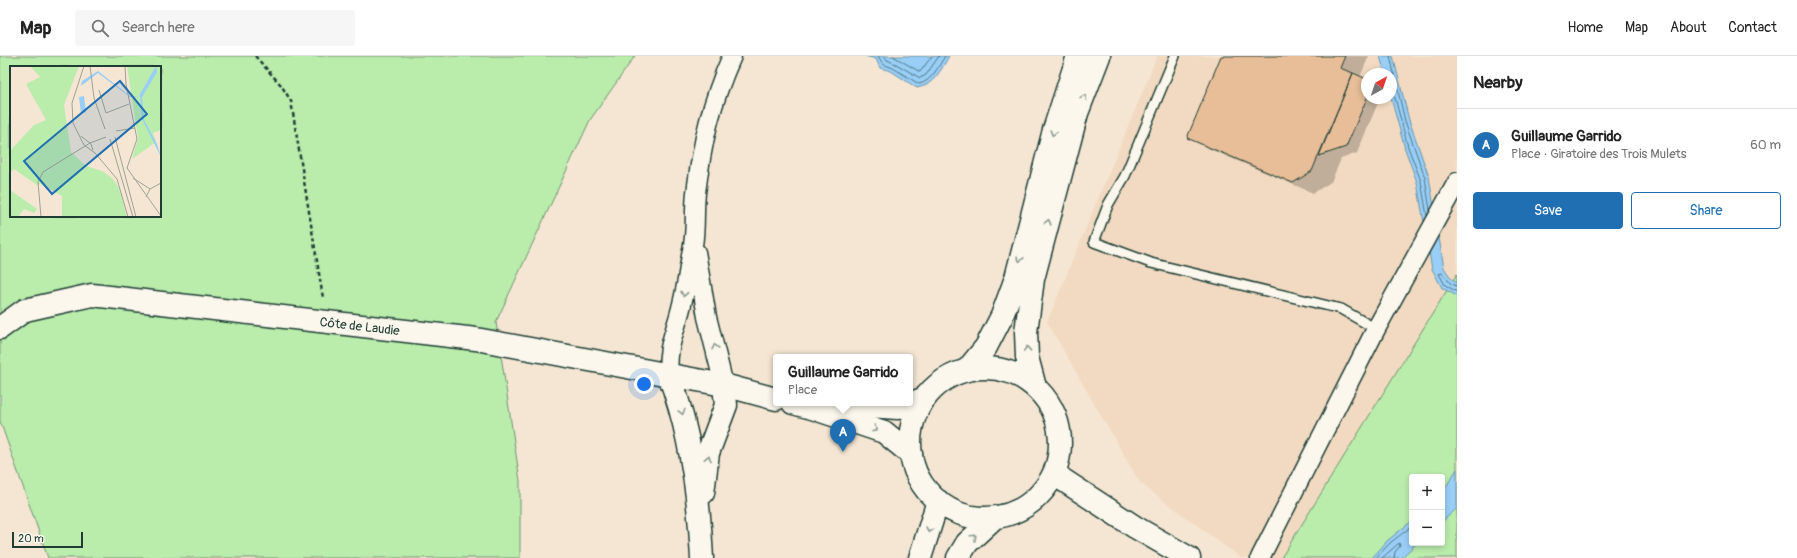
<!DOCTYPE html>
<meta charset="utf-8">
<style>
body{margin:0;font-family:Pangolin,sans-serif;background:#f6f6f6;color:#222}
.controls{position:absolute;right:12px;bottom:12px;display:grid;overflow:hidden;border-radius:4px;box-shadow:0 2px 6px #0003}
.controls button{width:36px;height:36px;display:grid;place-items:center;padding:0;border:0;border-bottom:1px solid #e0e0e0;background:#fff;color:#222;font:20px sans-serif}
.compass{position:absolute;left:1361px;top:12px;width:36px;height:36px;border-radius:50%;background:#fff;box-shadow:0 2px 6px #0003;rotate:40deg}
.scale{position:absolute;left:12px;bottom:10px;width:71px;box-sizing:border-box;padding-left:4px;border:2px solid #1f3d34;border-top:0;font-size:11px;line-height:14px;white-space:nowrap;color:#1f3d34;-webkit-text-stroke:3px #fbf7ec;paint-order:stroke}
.you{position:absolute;left:644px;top:328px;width:14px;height:14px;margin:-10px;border:3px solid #fff;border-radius:50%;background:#1a73e8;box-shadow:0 0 0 6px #1a73e833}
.badge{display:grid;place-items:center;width:26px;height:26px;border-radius:50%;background:#1f6fb2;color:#fff;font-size:13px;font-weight:700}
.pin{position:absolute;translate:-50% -33px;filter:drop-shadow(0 1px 2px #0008)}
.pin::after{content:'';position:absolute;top:21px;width:14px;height:12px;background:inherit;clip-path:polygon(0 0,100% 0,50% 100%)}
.popup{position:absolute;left:773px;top:298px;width:140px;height:52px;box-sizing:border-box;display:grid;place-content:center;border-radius:4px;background:#fff;filter:drop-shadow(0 1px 3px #0005);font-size:13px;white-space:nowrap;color:#767676}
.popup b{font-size:15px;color:#222}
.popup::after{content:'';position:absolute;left:50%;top:100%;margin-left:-8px;border:8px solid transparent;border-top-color:#fff}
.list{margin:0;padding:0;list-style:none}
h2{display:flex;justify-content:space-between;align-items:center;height:52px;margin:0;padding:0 16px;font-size:17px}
h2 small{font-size:13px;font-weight:400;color:#767676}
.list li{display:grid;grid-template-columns:26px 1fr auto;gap:12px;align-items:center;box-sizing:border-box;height:72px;padding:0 16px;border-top:1px solid #e0e0e0}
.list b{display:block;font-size:15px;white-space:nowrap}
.list p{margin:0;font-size:13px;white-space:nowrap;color:#767676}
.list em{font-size:13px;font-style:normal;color:#767676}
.actions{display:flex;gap:8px;padding:12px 16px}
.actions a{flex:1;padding:9px 0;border:1px solid #1f6fb2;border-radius:4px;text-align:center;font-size:14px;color:#1f6fb2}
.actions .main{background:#1f6fb2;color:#fff}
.icon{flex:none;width:22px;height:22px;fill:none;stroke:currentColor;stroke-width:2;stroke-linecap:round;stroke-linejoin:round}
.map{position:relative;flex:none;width:1457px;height:502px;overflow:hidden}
header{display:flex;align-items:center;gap:24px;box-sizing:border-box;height:56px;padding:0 20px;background:#fff;border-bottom:1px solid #e0e0e0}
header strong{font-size:19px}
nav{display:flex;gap:22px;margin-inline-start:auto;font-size:14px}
.search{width:280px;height:36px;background:#f6f6f6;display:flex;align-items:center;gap:10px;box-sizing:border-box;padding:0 14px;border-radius:4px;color:#767676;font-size:15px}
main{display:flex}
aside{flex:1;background:#fff}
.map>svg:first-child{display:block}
.built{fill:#f1dac1;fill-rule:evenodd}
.green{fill:#baecac;stroke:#6c9470;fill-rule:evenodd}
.water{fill:#99cef7;stroke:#6894a9}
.shadow{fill:#0003}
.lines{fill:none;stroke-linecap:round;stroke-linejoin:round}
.shore{stroke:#507782;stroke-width:1}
.building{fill:#e8be98;stroke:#1f3d34}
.service-casing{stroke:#1f3d34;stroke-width:12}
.minor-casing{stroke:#1f3d34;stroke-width:21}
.tertiary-casing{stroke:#1f3d34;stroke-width:25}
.trunk-casing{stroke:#1f3d34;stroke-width:25}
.path{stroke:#1f3d34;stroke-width:2.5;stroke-dasharray:4 3;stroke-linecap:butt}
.service{stroke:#fbf7ec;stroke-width:9}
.minor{stroke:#fbf7ec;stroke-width:18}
.tertiary{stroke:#fbf7ec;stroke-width:22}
.trunk{stroke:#fbf7ec;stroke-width:22}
.oneway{stroke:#8d9a90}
.labels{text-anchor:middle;stroke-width:3.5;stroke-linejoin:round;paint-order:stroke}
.street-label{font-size:13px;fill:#1f3d34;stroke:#fbf7ec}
.inset-road{fill:none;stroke:#9fa293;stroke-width:1}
.view{fill:#1f6fb2;fill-opacity:0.15;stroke:#1f6fb2;stroke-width:2}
.inset-edge{fill:none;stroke:#1f3d34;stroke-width:2}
</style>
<header>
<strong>Map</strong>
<div class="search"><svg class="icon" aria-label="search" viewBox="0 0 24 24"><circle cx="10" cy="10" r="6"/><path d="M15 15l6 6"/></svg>Search here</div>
<nav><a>Home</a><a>Map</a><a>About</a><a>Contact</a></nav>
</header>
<main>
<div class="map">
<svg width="1457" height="502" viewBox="0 0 1457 502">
<rect width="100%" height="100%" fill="#f5e6d3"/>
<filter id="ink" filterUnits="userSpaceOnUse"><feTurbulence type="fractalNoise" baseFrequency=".025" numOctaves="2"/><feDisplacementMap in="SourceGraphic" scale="8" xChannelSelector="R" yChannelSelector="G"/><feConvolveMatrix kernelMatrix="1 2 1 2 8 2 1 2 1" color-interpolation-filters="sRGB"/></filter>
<g filter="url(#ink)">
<path class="built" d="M1157,0H1457V218L1281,502H1241L1140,427L1047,266ZM1367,18H1391V42H1367Z"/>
<path class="green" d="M0,0H635L590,64L496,266L520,425V502H48L0,365ZM11,11H160V160H11Z
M1457,218V502H1281ZM1412,421H1442V487H1412Z"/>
<path class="water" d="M865,0H949C941,14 934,29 917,32L891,15L880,12L876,3Z
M1380,0H1393L1409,64L1429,121L1444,212L1451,222L1457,227V240L1442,232L1432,213L1417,126L1405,93L1391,42V18H1385Z
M1457,413V452L1442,466V437Z
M1412,465V487H1417L1401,502H1372L1388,484Z"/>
<path class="shadow" d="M1222,0H1369L1360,21L1367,24V42H1380L1357,97L1341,103L1331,126L1313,137L1207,92L1188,82Z"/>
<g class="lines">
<path class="shore" d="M878,0L883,8L893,12L919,28C932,25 938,11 945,0
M884,0L887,4L896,8L920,22L926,19L939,0
M893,0L920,16L932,0
M1390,0L1405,65L1425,122L1430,154
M1391,38L1395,42L1408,91L1421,125L1427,160
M1457,230L1451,228L1442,217L1439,218L1445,229L1457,236
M1376,502L1390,487L1412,470
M1382,502L1399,487L1400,490L1395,496L1394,502"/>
</g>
<path class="building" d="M1221,0H1345L1340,12L1353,17L1312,115L1293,127L1187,82Z
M1353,17L1367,23V42L1346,91L1319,100Z"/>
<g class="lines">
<defs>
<path id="service" d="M1175,0L1125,120L1108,149L1094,186L1151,207L1341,253L1376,273"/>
<path id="minor" d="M696,196L707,261L724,329
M669,319C666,290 676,275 682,248C687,229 689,208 693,189C696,172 694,154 696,137C702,86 711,47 732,0
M1260,502L1376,273L1457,126"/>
<g id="tertiary">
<path id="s1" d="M0,272L25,254L92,239L476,283L724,329L776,343"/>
<path d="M669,319C691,377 699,440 702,502"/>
<path d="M793,347L812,352L884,376L911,398"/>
<path d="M823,351L852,349L898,352L925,342"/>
<path d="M1054,418L1135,471L1189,502"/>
<path d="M703,437L708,397L726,349L724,329"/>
</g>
<path id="trunk" d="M910 387a75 75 0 1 1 150 0a75 75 0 1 1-150 0Z
M967,314L986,291L1002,260L1016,222L1054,74L1078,0
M1035,331L1027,301L1026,276L1033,223L1077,57L1099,0
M920,502L938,445
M958,502L967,487L994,462"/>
</defs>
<use href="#service" class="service-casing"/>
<use href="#minor" class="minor-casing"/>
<use href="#tertiary" class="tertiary-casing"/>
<use href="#trunk" class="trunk-casing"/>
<path class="path" d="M255,0L281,29L291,45L323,242"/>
<use href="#service" class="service"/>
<use href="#minor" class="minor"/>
<use href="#tertiary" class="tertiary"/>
<use href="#trunk" class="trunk"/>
</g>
<defs><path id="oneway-chevron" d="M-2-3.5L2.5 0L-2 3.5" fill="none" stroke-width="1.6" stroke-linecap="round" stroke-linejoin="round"/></defs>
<g class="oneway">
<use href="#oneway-chevron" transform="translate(1084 41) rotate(-70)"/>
<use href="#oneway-chevron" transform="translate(1053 77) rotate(106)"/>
<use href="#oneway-chevron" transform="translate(1048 166) rotate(-75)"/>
<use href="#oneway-chevron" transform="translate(1020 203) rotate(103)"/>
<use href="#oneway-chevron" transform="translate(684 238) rotate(100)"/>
<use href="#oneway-chevron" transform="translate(715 291) rotate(-104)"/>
<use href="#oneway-chevron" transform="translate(1027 293) rotate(-92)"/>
<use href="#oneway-chevron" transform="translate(682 356) rotate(77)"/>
<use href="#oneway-chevron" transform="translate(875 373) rotate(19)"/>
<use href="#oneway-chevron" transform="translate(708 402) rotate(-79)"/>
<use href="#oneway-chevron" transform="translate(929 474) rotate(106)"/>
<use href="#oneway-chevron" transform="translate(974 481) rotate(-43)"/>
</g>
</g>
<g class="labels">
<g class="street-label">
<text dy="5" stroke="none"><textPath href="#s1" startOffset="369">Côte de Laudie</textPath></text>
</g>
</g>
<g transform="translate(10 10)">
<rect width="151" height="151" fill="#f5e6d3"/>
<path d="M20,0H69L54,39L61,86L76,100L92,105L102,112L109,122L117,151H52V130L31,118L27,119L4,103L0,107V85L24,59L36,54L16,18L30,11ZM117,0H151V64L143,67L146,76L122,93L128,72ZM0,124L27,143L24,147L14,143L8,151H0Z" fill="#baecac"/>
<path d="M146,0L147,6L132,31L134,54L147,78L151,91L132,53L130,30L120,31L88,7L71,20L72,15L88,5L120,30H129ZM74,30L76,46L71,48L69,31Z" fill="#99cef7"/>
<path class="inset-road" d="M74,0L62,37L63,57L74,79L85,87L107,113L118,151M80,0L84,32L95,63M115,0L116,18L127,73L117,102L151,150M89,24L96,47L119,38M106,65L125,62M71,70L81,78L83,84M105,71L126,151M100,73L123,151M123,112L140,123M136,131L140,123L151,117M31,151L28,116L33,106L80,77L96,71"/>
<path class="view" d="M110,15L137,48L42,128L14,95Z"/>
<rect width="151" height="151" class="inset-edge"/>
</g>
</svg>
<div class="controls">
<button>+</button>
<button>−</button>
</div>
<svg class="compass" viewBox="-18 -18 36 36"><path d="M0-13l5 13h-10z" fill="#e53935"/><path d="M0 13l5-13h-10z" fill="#767676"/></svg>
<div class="scale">20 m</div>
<div class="you"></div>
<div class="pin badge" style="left:843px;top:396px">A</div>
<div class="popup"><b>Guillaume Garrido</b>Place</div>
</div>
<aside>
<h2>Nearby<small></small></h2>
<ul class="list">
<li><span class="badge">A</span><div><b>Guillaume Garrido</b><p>Place · Giratoire des Trois Mulets</p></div><em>60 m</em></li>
</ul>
<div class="actions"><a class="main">Save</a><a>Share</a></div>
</aside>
</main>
